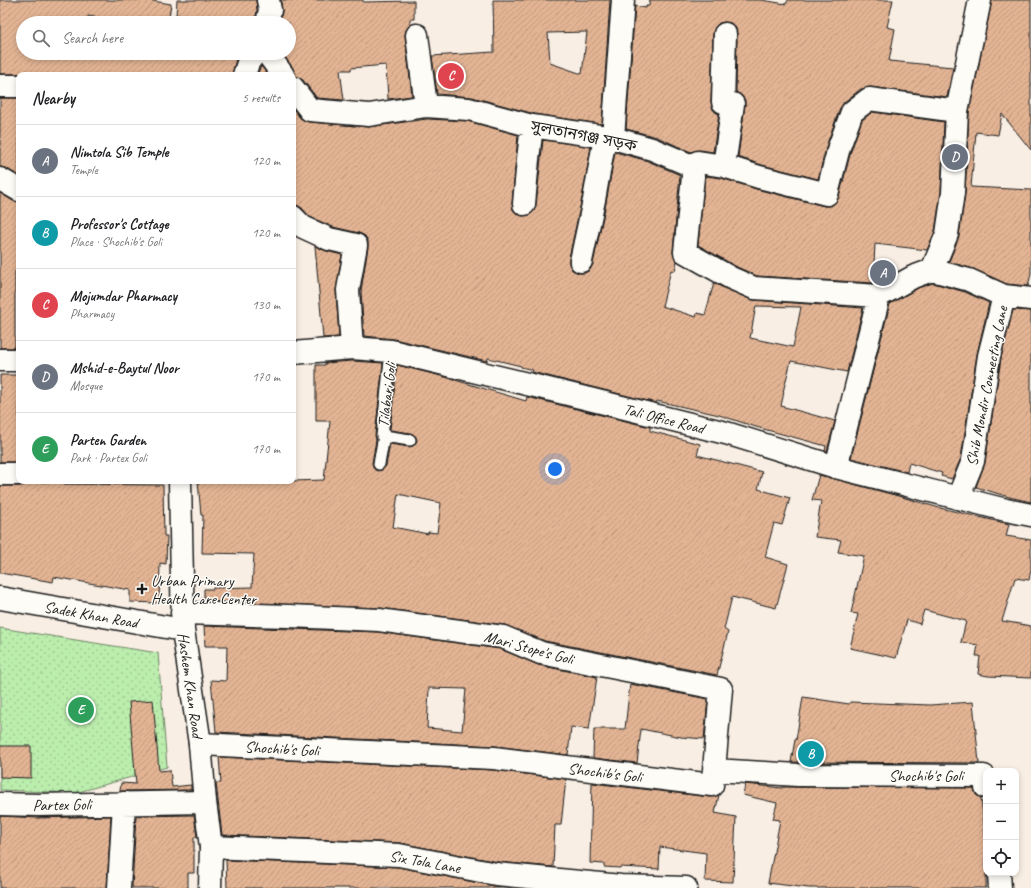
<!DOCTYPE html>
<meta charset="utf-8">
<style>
body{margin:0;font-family:Caveat,"Noto Sans Bengali",sans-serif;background:#f2f2f2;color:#202124}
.controls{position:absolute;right:12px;bottom:12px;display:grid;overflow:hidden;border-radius:8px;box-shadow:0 2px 6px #0003}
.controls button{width:36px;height:36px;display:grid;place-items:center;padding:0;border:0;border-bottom:1px solid #e0e0e0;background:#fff;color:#202124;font:20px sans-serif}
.you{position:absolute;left:555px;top:469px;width:14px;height:14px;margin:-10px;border:3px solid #fff;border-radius:50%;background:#1a73e8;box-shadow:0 0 0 6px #1a73e833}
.badge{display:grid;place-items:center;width:26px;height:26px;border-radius:50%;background:#1a73e8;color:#fff;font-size:13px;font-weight:700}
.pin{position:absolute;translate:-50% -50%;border:2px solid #fff;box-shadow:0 1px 4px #0006}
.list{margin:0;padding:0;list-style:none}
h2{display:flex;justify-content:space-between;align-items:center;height:52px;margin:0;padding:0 16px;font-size:17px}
h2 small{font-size:13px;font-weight:400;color:#757577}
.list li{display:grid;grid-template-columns:26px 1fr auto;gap:12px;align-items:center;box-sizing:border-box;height:72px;padding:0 16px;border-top:1px solid #e0e0e0}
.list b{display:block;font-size:15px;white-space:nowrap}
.list p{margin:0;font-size:13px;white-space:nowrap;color:#757577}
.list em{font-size:13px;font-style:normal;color:#757577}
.icon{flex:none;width:22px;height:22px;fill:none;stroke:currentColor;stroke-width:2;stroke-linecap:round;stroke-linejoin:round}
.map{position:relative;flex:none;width:1031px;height:888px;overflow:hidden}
.search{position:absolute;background:#fff;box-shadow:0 2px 6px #0003;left:16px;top:16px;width:280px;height:44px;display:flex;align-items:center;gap:10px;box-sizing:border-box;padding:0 14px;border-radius:22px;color:#757577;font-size:15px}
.panel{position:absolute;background:#fff;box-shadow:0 2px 6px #0003;left:16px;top:72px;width:280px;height:412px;border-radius:8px}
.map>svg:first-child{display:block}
.park{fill:url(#park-dots);stroke:#6c8464}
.building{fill:url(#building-hatch);stroke:#1c1c1c;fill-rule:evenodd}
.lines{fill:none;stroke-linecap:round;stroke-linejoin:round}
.lane-casing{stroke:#1c1c1c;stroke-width:14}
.street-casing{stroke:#1c1c1c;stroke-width:25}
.secondary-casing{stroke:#1c1c1c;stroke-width:25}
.lane{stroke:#fdfcf7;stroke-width:11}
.street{stroke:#fdfcf7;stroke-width:22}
.secondary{stroke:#fdfcf7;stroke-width:22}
.poi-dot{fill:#1c1c1c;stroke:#fdfcf7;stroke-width:1.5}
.labels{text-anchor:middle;stroke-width:3;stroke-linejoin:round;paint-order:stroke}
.street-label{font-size:16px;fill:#1c1c1c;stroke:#fdfcf7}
.poi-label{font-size:16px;fill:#1c1c1c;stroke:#fdfcf7;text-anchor:start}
</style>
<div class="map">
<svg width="1031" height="888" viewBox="0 0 1031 888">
<defs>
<pattern id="park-dots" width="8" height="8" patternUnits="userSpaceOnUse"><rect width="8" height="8" fill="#bbedad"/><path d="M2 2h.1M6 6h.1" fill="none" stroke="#a0cb94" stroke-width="1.8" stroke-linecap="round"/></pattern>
<pattern id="building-hatch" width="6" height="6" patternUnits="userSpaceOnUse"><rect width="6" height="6" fill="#e3b494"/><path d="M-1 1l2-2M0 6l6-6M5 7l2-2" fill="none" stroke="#c29a7f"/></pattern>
</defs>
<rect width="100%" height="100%" fill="#f8eee3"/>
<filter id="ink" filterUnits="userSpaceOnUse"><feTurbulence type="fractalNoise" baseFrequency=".025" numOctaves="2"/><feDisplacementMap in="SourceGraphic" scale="8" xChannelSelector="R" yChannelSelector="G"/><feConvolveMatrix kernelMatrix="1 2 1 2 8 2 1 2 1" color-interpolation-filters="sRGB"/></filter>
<g filter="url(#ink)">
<path class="park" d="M0,628L158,653L167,767L75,793L0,790Z"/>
<path class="building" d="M0,0H147L171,4L168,23H128L88,16V23H23V53H62L63,57L126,53H240L236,59L232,75H25L19,74H0Z
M177,0H256L257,10L255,23H206V17L176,15Z
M281,0H363V2L414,1V19H410V25L406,30L405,36L412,96L388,99L386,65L351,68V70H340L344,100L317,98L303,80L295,76L293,68L282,53H289V23H280L282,12Z
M493,0H610L602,124L535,114L472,97L437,94L432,56L494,52ZM587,32L582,74L550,63L548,33Z
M650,0H761L786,4L788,0H893L887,27L895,29L889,61L953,67L947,97L871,87L861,89L844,102L840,108L827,144L818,179L762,165L738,157L745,105V100L741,95L736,92L737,34L736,28L731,23L725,22L719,23L715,27L713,34L711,102L712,108L715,112L719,114L713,152L700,150L691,152L657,137L626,129L635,6L646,8V6H649Z
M992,0H1031V150L1002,114L998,135L976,132L971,187L1031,190V274L1028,286L1007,284L974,269L949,262L959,236L965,194L969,113Z
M261,66L268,75H257Z
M0,98H19V176L6,168L0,167Z
M293,108L300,118L309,122L368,127L427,119L467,121L518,135L512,203L513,210L517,214L523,216L530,215L534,211L536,205L543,140L591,147L582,198L569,258V264L572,270L579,273H585L590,270L593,264L606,203L615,152L648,161L680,175L673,251L674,257L677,261L675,271L671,270L662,306L696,317L697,313L705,315L714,283L726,289L753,300L863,308L847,372L791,361L783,392H784L781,406L835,421L827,451H825L826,446L756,427L719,415L657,401L656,403L532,372L533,370L521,367V366L488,358L487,361L466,356L394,339L364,336L361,291L368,247V241L365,236L359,233L333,227L310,217L302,208L297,205H293ZM756,306L801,307L793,347L750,338Z
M872,112L944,122L941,192L935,231L927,250L875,244L873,283L757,276L737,267L698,245L705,176L721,178L756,189L824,206H831L836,202L839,197L851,151L862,120Z
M0,193L13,201L19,202V271H15V348H0Z
M315,246L326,251L342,255L336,291L339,337L323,338Z
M933,283L965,292L989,303L977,354L961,458L952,479L941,476L942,473L909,463L907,472L851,458L890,304L918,288Z
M1013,310L1031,311V502L1009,497L976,487L985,463L1001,358Z
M352,361L383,363L375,435L376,440L372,463L374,469L377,471L382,470L386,466L390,444L409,447L413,446L417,441L416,437L411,433L390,430L397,365L445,377L526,401L527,397L650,427V431L700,444L697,455L762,472L758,489L790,498L782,525L774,523L765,557L788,564L776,608L732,597L724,629L728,632L717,675L545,641L505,625L380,608L201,601V599H204V589H213V588L252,587L254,554L202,553L203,515H201L198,481H293L324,480L330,421H316V365H325V363ZM398,494L441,503L437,533L428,532V534L393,527Z
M0,375H19V462H0Z
M819,475L902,497L936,507L1009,524L1006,536L1031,540V569L1029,580L1015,578L1002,621L1031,626V678L988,676L978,674L980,656H976L978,645L961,642L966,621L924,610L920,624L907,620L896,658L850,648L858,614L851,613L864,556L838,552L841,540L815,537L821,501L812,500Z
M28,482H64V484L163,485L164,536H167L166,564L160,563L159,603L130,602V590L54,577L53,582L0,573V486H19L25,485Z
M204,626L378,632L500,649L538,665L597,677L589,729L571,727L568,755L495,746L216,732L211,680L226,681L227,646H205ZM429,688L466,689L462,731L427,728Z
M630,684L708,699L704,739L681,737L641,729L637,763L593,758L594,729H625Z
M803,697L849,704L850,702L930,705L973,702L979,763L791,762L795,740H796Z
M153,700L159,771L170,770L172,787L191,785V790L120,791L121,783L136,784L129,702Z
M0,746H31V778L0,777Z
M219,757L493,770L566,779L561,825H555L553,867L498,862L400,843L222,835L216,783H221Z
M592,783L710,797L719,795L715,813L736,817L733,882L705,881L706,853L660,847L659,869L620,867V868L604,867V864L590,863Z
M745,784L782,788V787L974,788L976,795L981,798L986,843V888H809L768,883L780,820L773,819L777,803L743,795Z
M194,815L197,837H194V873H188V888H132L136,816Z
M0,816L38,818L111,816L107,888H0Z
M226,860L398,867L494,886L511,888H227Z"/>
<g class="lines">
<defs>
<path id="lane" d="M384,436L410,440
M379,464L384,436H382L391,351"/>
<path id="street" d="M267,23L270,10L268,0
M417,35L426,106
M267,53L283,75
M244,75L248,63L255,53
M0,86H19
M293,88L310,110L369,115L426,106L469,109L532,126L613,138L652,149L692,166L698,162L724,166L759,177L827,194L839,147L852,112L869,99L957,111
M613,138L623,0
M692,166L693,177L685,252L731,278L754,288L879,296
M724,166L733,104L723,102L725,34
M0,179L19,190
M524,204L528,159L532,126
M293,217L303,227L329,239L356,245L348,290L352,348
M581,261L594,200L605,137
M932,270L969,280L1004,296L1031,299
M0,360H19
M836,467L879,296L913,277L932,270L947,234L953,193L957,111L980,0
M0,474H19
M958,498L973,461L989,356L1004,296
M182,613L289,616L379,620L503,637L541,653L721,689L714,770
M200,744L494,758L712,785L714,770L798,775L984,776L986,787
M0,804L38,805L205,802
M211,847L399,855L496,874L621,886L686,888
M999,873L1000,888
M119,888L124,803"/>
<path id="secondary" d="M293,353L352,348L391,351L593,400L726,433L836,467L1006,510L1031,515
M180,481L183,630L200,744L205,802L211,847L210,888
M0,598L183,630"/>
</defs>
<use href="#lane" class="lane-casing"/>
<use href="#street" class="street-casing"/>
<use href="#secondary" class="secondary-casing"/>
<use href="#lane" class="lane"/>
<use href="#street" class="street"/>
<use href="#secondary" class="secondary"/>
</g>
</g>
<path class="poi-dot" d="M140 583h4v4h4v4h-4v4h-4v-4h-4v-4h4z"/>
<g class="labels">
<g class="street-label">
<text transform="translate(584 135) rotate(11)" y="6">সুলতানগঞ্জ সড়ক</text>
<text transform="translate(986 386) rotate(-79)" y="6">Shib Mondir Connecting Lane</text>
<text transform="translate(386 395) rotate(-83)" y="6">Tilabari Goli</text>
<text transform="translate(664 418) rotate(14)" y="6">Tali Office Road</text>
<text transform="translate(91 614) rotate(10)" y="6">Sadek Khan Road</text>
<text transform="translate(529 647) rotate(15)" y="6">Mari Stope's Goli</text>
<text transform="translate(191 685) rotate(82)" y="6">Hashem Khan Road</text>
<text transform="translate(282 748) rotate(3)" y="6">Shochib's Goli</text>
<text transform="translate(605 772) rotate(7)" y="6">Shochib's Goli</text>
<text x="926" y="781">Shochib's Goli</text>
<text transform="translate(62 804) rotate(-1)" y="6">Partex Goli</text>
<text transform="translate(425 861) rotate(10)" y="6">Six Tola Lane</text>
</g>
<g class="poi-label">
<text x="151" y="586">Urban Primary<tspan x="151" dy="18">Health Care Center</tspan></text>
</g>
</g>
</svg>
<div class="controls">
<button>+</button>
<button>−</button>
<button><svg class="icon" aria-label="locate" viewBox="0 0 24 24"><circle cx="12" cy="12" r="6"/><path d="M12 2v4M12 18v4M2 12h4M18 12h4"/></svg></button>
</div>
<div class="you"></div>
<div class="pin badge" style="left:883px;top:273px;background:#6b7280">A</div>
<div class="pin badge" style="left:811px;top:754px;background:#0f9aa8">B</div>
<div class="pin badge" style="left:451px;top:76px;background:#e0444e">C</div>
<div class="pin badge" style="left:955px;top:157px;background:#6b7280">D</div>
<div class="pin badge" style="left:81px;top:710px;background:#2e9e5b">E</div>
<div class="search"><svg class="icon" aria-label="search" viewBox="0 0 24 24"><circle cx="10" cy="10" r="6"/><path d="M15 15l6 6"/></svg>Search here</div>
<section class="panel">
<h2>Nearby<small>5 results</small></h2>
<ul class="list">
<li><span class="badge" style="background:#6b7280">A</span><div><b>Nimtola Sib Temple</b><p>Temple</p></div><em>120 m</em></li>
<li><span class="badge" style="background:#0f9aa8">B</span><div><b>Professor's Cottage</b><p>Place · Shochib's Goli</p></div><em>120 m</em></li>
<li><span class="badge" style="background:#e0444e">C</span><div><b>Mojumdar Pharmacy</b><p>Pharmacy</p></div><em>130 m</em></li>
<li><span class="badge" style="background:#6b7280">D</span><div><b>Mshid-e-Baytul Noor</b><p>Mosque</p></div><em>170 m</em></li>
<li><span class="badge" style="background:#2e9e5b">E</span><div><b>Parten Garden</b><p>Park · Partex Goli</p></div><em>170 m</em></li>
</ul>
</section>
</div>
